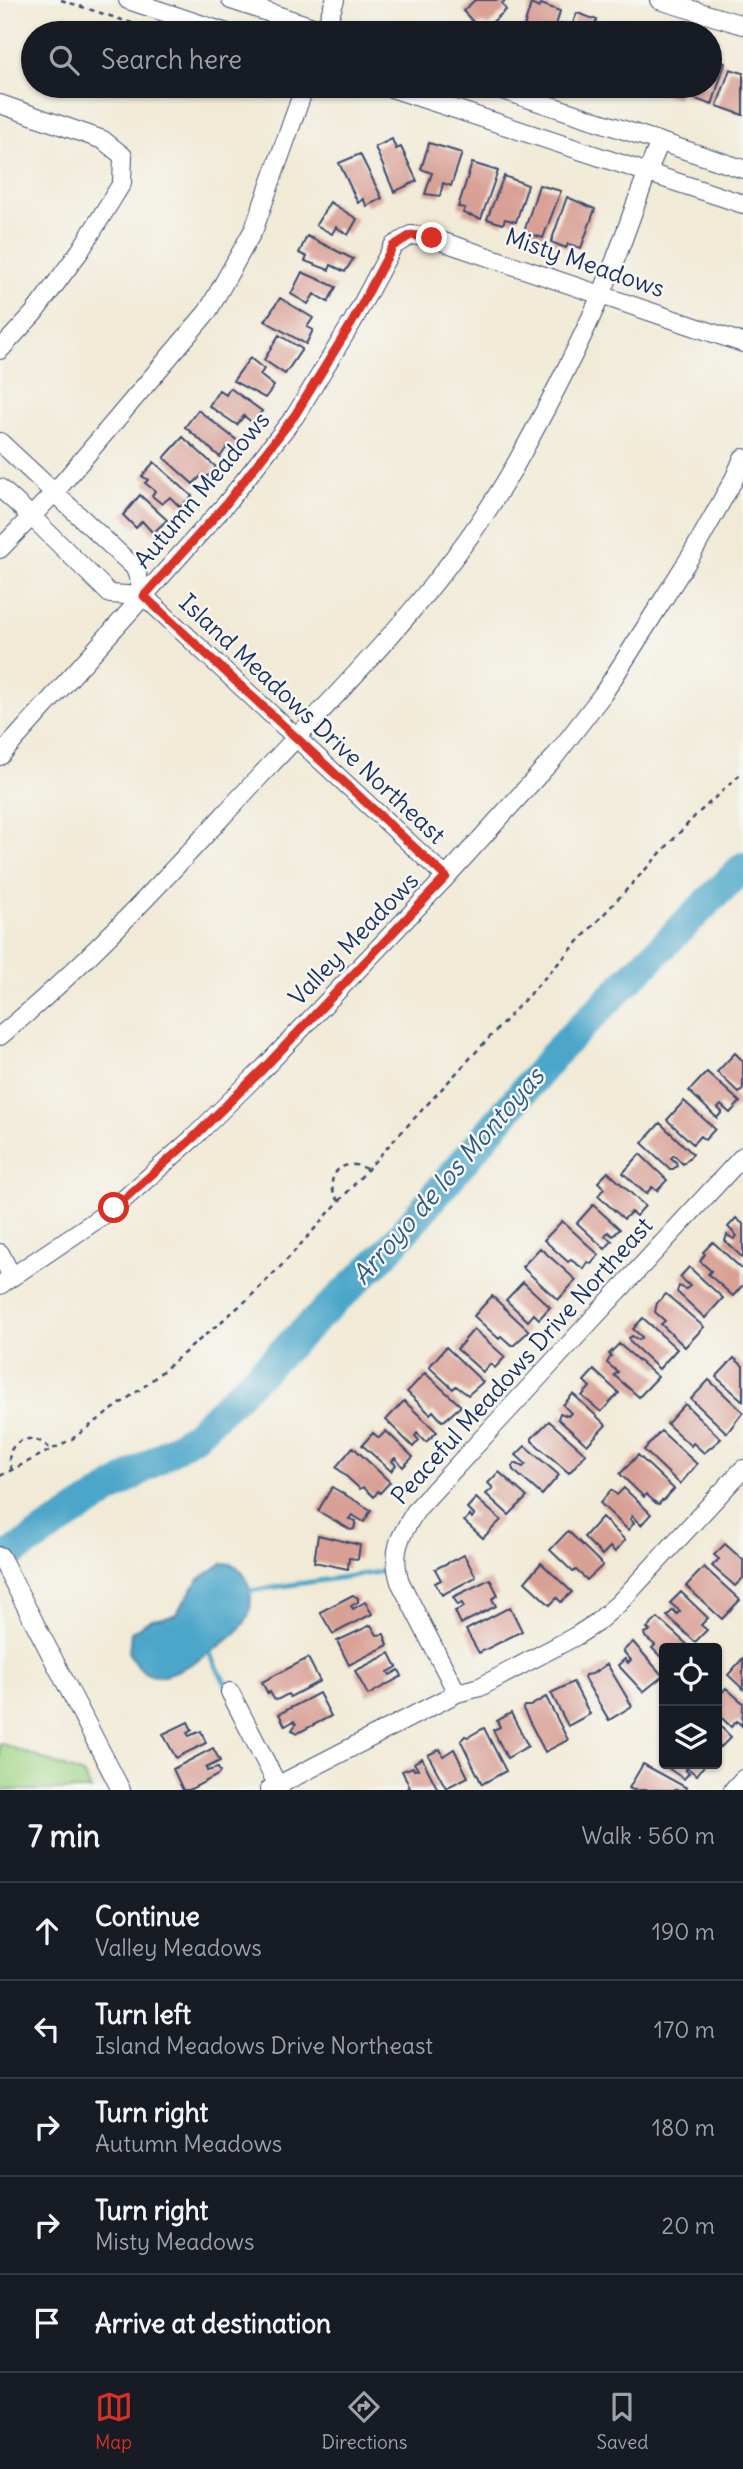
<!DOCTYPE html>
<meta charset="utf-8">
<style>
body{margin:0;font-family:Delius,sans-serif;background:#242831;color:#f1f3f6}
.controls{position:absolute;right:21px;bottom:21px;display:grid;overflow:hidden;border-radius:7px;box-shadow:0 2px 5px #0004}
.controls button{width:63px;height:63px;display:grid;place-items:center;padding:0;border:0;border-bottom:2px solid #363941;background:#171b24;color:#f1f3f6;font:35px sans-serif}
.stop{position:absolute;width:21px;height:21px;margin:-16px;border:5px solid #d93025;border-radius:50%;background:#fff}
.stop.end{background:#d93025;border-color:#fff;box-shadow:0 2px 7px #0008}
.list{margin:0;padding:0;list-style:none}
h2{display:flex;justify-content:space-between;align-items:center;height:91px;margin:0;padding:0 28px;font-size:30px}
h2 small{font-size:23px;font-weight:400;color:#9ea1a6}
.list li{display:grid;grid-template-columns:46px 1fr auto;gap:21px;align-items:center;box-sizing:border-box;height:98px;padding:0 28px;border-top:2px solid #363941}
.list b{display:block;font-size:26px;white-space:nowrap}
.list p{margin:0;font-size:23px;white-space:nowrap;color:#9ea1a6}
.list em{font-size:23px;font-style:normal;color:#9ea1a6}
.icon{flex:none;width:38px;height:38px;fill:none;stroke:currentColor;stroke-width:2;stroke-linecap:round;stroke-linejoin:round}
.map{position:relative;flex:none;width:743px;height:1790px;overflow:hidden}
.search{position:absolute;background:#171b24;box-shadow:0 2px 5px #0004;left:21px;right:21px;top:21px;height:77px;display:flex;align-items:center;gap:18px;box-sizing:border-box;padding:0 24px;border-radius:38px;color:#9ea1a6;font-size:26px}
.sheet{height:581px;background:#171b24}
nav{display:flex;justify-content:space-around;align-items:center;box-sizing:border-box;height:98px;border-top:2px solid #363941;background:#171b24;font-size:19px;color:#9ea1a6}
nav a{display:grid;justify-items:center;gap:4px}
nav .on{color:#d93025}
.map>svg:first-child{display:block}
.green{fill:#9ed485;stroke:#5c8272;stroke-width:2}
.water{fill:#4ba6c9;stroke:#336a94;stroke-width:2}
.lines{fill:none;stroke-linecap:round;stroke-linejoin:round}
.stream{stroke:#4ba6c9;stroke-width:5}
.river{stroke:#4ba6c9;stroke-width:30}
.building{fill:#d9a095}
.minor-casing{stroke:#3b4b70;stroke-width:20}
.path{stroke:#3b4b70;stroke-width:2.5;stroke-dasharray:5 5;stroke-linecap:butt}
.minor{stroke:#fff;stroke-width:18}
.route{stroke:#d93025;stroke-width:9}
.labels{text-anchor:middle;stroke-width:5;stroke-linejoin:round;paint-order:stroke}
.street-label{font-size:24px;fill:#1b2f5e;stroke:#f6f6f2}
.water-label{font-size:26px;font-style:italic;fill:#2c5983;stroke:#f6f6f2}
</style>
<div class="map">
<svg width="743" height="1790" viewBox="0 0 743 1790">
<rect width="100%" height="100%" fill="#f6f6f2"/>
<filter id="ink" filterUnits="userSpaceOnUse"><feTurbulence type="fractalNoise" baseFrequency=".0143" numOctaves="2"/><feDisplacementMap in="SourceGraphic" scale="14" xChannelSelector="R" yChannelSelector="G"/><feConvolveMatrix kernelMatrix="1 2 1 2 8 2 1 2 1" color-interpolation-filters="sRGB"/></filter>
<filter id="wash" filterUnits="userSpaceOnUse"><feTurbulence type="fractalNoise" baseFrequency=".00686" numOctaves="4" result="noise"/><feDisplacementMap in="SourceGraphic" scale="28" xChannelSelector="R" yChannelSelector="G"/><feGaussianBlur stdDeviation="1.57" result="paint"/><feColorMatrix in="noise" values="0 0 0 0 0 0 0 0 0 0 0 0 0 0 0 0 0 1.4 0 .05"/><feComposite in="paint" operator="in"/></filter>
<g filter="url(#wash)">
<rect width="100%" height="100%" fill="#f1ead6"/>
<path class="green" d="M0,1743L83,1774L91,1790H0Z"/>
<path class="water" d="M222,1563C227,1563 233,1564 237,1567C252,1578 255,1607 245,1622C233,1641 180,1675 158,1676C143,1676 137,1664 129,1654L131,1632L152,1619L175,1615L198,1580Z"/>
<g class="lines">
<path class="stream" d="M249,1591L393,1570
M209,1652L229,1690"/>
<path class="river" d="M0,1561L195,1435L387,1252L560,1048L743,867"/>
</g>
<g id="blocks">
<path class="building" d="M475,0H507L502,3L506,10L488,26L484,23L477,26L463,11Z
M531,4L539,8L541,4L560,11L554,33H522Z
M577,13L597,20L591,33H558L561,24L571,28Z
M710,56L725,63L712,105L684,95L687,86H710Z
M730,69L743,73V115L717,106Z
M651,86H681L677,98L650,89Z
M392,139L396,149L401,147L417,181L394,192L375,147Z
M429,143L462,153L451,186L443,183L440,196L425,194L432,173L421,169Z
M360,154L382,198L367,206L363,199L358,203L339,163Z
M472,163L498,171L481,219L463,213L465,208L458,207Z
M504,176L528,185L516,222L505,219L503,224L487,219Z
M539,185L561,191L543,238L524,232Z
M567,197L595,209L581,248L568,244L566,248L551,242Z
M330,202L357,219L348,235L336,227L332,234L316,225Z
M307,236L353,259L345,272L331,265L329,270L305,261L307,257L299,253Z
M302,272L336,287L328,302L314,294L308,304L291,294Z
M280,298L313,318L307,327L313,330L306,344L265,321Z
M279,335L302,349L285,374L264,360Z
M250,358L264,369L260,375L274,386L265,398L233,381Z
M230,388L262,411L253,423L244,416L237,425L209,406L219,390L226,395Z
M198,410L239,442L232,452L227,447L220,457L185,427Z
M183,437L216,467L206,478L202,475L193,484L164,458Z
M154,462L192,496L180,507L170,497L162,504L152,496L155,491L145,483L148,480L142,476Z
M140,495L167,520L153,533L142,521L136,528L123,515Z
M735,1053L743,1061V1089L739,1093L717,1072Z
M707,1072L740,1102L730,1113L721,1105L718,1108L722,1112L717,1118L689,1091Z
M684,1101L715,1129L705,1140L700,1136L693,1144L667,1120Z
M660,1123L693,1154L683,1164L674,1155L671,1158L676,1162L677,1166L673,1169H670L642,1143Z
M640,1154L667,1180L657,1191L652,1187L646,1194L623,1173Z
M608,1172L645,1206L636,1216L631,1212L624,1219L598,1196L604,1188L598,1182Z
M593,1205L620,1229L613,1236L608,1232L605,1236L612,1241L605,1249L577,1223Z
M736,1218L743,1224V1258L725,1241L727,1235L734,1239L737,1236L728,1227Z
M562,1221L599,1255L591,1264L588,1262L584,1269L571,1260L568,1262L544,1240Z
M713,1242L743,1270V1285L733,1296L708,1274L711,1271L700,1261L705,1254L703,1252Z
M540,1248L576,1280L558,1300L522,1267Z
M689,1267L723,1298L705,1318L677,1292L679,1286L686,1289L690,1286L680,1277Z
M523,1282L550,1307L539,1319L534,1314L528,1321L506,1300Z
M666,1294L704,1327L685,1347L661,1324L665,1321L655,1312L657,1303Z
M492,1296L529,1331L514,1345H511L501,1336L499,1339L474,1316Z
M643,1318L677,1349L659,1369L630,1342L629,1338L632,1336L639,1340L642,1337L633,1329Z
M474,1329L505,1357L495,1368L490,1364L483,1372L457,1349Z
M619,1344L658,1377L639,1397L614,1375L618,1372L607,1363L611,1356L609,1354Z
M446,1347L483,1382L468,1395L456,1386L453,1389L429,1367Z
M734,1358L743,1366V1401L716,1377Z
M594,1370L619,1393L601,1412L582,1396L590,1387L584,1381Z
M425,1373L461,1406L445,1420L442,1421L433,1411L430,1414L407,1392Z
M709,1380L743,1412L727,1433L691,1399Z
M573,1394L606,1425L587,1445L558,1419L560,1413L568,1416L571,1413L563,1405Z
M404,1401L437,1432L426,1442L417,1433L415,1436L419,1440L413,1447L386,1420Z
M685,1404L721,1439L704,1453L693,1443L691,1446L667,1424Z
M549,1421L586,1454L569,1473L532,1441V1438Z
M386,1431L413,1457L403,1467L395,1458L392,1461L396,1465L391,1471L362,1445L373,1433L379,1438Z
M661,1431L697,1464L680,1484L644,1450Z
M525,1446L559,1475L542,1495L513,1470L512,1466L515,1463L523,1467L526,1464L516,1455Z
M353,1447L390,1482L380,1493L378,1491L374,1497L363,1487L360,1489L336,1467Z
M638,1455L674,1489L663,1501L662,1500L659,1504L656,1503L646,1494L644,1497L620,1474Z
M499,1472L527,1497L509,1515L486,1494L493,1488L488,1483Z
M332,1487L371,1510L364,1522L352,1515L349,1519L356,1521L354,1529L351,1530L318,1511Z
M624,1488L651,1514L641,1525L632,1516L630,1519L634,1523L628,1530L600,1503L611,1490L617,1495Z
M476,1498L501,1520L483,1538L464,1521L470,1515L472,1518L474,1515L467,1508Z
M602,1517L625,1540L615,1552L610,1547L602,1555L584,1537Z
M568,1531L603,1565L587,1580L576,1570L573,1572L550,1550Z
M318,1535L360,1545L358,1559L349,1558L348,1569L314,1562Z
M725,1544L743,1560V1578L735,1586L712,1566L719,1559L714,1555Z
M464,1555L476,1577L442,1595L435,1583L441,1580L435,1569Z
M541,1563L572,1592L561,1602L557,1598L550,1605L525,1582Z
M704,1567L740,1600L722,1619L686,1586Z
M490,1579L498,1595L492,1599L496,1606L461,1624L455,1611L464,1607L462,1603L458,1605L453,1597Z
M681,1592L708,1618L701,1625L707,1630L695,1642L667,1616L673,1610L677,1614L680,1611L670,1603Z
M353,1595L358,1598V1602L351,1606L353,1609L365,1602L372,1614L333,1634L320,1612Z
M510,1607L522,1631L479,1653L466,1630Z
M658,1618L691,1648H664V1660L652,1648L655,1645L645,1637L644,1633L650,1631L647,1628Z
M371,1625L377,1635L384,1634L388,1645L349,1665L337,1641Z
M633,1642L663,1676L643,1692L618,1665L625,1659L628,1663L631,1660L623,1651Z
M390,1653L397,1667L388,1672L390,1675L399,1670L402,1676L368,1695L355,1671Z
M308,1658L320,1681L290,1697L288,1694L277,1700L274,1699L270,1692L268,1694L262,1682Z
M743,1658V1689L728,1675Z
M607,1664L632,1706L609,1720L584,1678L585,1675L592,1674Z
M573,1682L590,1714L568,1726L551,1693Z
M726,1688L743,1703L742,1726L737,1721L731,1727L717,1713V1698Z
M319,1693L331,1716L298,1733L292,1730L296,1724L294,1721L285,1726L279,1714Z
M546,1697L568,1740L545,1752L523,1709L524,1706H530Z
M511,1713L528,1746L507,1758L493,1730L500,1727L497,1721Z
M188,1722L192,1730L187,1733L189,1736L201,1731L206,1743L176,1758L163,1734Z
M717,1723L731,1737L721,1747L717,1743Z
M484,1728L506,1771L482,1784L461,1741L465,1736L468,1737Z
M213,1748L220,1761L206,1768L207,1771L218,1768L220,1772L218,1775L189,1790H183L173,1769Z
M440,1749L443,1756L454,1749L468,1777L446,1788L428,1755Z
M422,1758L438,1790H405L410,1787L402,1771L413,1767L414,1770L418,1769L414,1763Z
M643,1764L687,1788L686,1790H633L629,1788Z
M662,1764H705L697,1775L687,1768L685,1770L689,1773L684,1779Z"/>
</g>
</g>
<g filter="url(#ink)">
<use href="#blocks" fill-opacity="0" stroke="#3b4b70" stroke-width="2"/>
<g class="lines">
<defs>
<path id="minor" d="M128,0L227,33
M231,0L331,33
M659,0L743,25
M324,33L335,0
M385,86L743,204
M490,86L743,169
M0,104L103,140L123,156L122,183L80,251L34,313L0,350
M0,442L135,568L144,596L446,877
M0,488L31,516L110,594L144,596
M0,549L55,492L208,311L254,229L305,86
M0,756L226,504L295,416L353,321L393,246L411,235L432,238L743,343
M0,1036C95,958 176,866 260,776C352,678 450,581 517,462C547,408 576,352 601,295C623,245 638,192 660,142
M0,1253L12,1277
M0,1285L114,1208L193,1138L263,1069L446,877L553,759L603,694L647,625L692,554L734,479L743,458
M0,1556L121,1790
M230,1692L280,1790
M457,1693L400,1582C390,1551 401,1534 417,1509L743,1156
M269,1790L457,1693L480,1687L576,1636L596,1623L619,1603L743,1469
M733,1790L743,1779"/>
</defs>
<use href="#minor" class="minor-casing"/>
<path class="path" d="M61,0L162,33
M340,86L371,96
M339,1201C320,1178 343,1155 366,1169
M12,1470C0,1443 32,1427 51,1450
M0,1476L72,1439L146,1385L248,1299L284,1263L384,1151L695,816L743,772"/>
<use href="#minor" class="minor"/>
</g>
</g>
<g class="lines" filter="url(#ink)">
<path class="route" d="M114,1208L193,1138L263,1069L446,877L144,596L226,504L295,415L353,321L393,246L411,235L432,238"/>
</g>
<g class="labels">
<g class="street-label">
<text transform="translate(585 263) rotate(19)" y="8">Misty Meadows</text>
<text transform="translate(202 490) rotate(-50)" y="8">Autumn Meadows</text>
<text transform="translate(312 719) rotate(43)" y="8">Island Meadows Drive Northeast</text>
<text transform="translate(354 939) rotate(-46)" y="8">Valley Meadows</text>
<text transform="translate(522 1361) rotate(-48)" y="8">Peaceful Meadows Drive Northeast</text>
</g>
<g class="water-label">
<text transform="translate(448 1176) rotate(-49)" y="9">Arroyo de los Montoyas</text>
</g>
</g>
</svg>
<div class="controls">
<button><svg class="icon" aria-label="locate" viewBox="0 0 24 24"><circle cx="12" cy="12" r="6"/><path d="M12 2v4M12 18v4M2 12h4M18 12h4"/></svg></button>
<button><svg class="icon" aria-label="layers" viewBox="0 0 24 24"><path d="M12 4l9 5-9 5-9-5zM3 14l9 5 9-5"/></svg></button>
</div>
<div class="stop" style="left:114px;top:1208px"></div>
<div class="stop end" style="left:432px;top:238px"></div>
<div class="search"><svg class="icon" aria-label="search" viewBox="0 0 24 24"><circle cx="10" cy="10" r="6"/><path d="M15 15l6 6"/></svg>Search here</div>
</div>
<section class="sheet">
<h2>7 min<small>Walk · 560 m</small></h2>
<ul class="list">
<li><svg class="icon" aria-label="ahead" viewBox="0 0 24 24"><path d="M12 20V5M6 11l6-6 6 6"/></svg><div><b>Continue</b><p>Valley Meadows</p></div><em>190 m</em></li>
<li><svg class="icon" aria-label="left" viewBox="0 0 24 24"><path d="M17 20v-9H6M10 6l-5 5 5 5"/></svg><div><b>Turn left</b><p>Island Meadows Drive Northeast</p></div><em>170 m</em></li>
<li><svg class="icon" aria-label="right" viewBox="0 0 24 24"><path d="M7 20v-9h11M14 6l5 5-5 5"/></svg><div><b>Turn right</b><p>Autumn Meadows</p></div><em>180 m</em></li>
<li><svg class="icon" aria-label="right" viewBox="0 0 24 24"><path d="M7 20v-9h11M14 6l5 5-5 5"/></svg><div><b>Turn right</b><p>Misty Meadows</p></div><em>20 m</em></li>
<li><svg class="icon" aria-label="arrive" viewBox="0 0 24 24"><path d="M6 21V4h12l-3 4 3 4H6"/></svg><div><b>Arrive at destination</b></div></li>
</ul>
</section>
<nav>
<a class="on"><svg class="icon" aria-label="map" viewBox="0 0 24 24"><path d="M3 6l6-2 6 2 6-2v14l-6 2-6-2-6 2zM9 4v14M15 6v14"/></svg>Map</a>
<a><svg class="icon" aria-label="directions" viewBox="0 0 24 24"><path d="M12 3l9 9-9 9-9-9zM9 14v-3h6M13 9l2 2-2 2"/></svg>Directions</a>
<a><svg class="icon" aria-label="saved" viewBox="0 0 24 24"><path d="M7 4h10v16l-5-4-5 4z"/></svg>Saved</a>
</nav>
